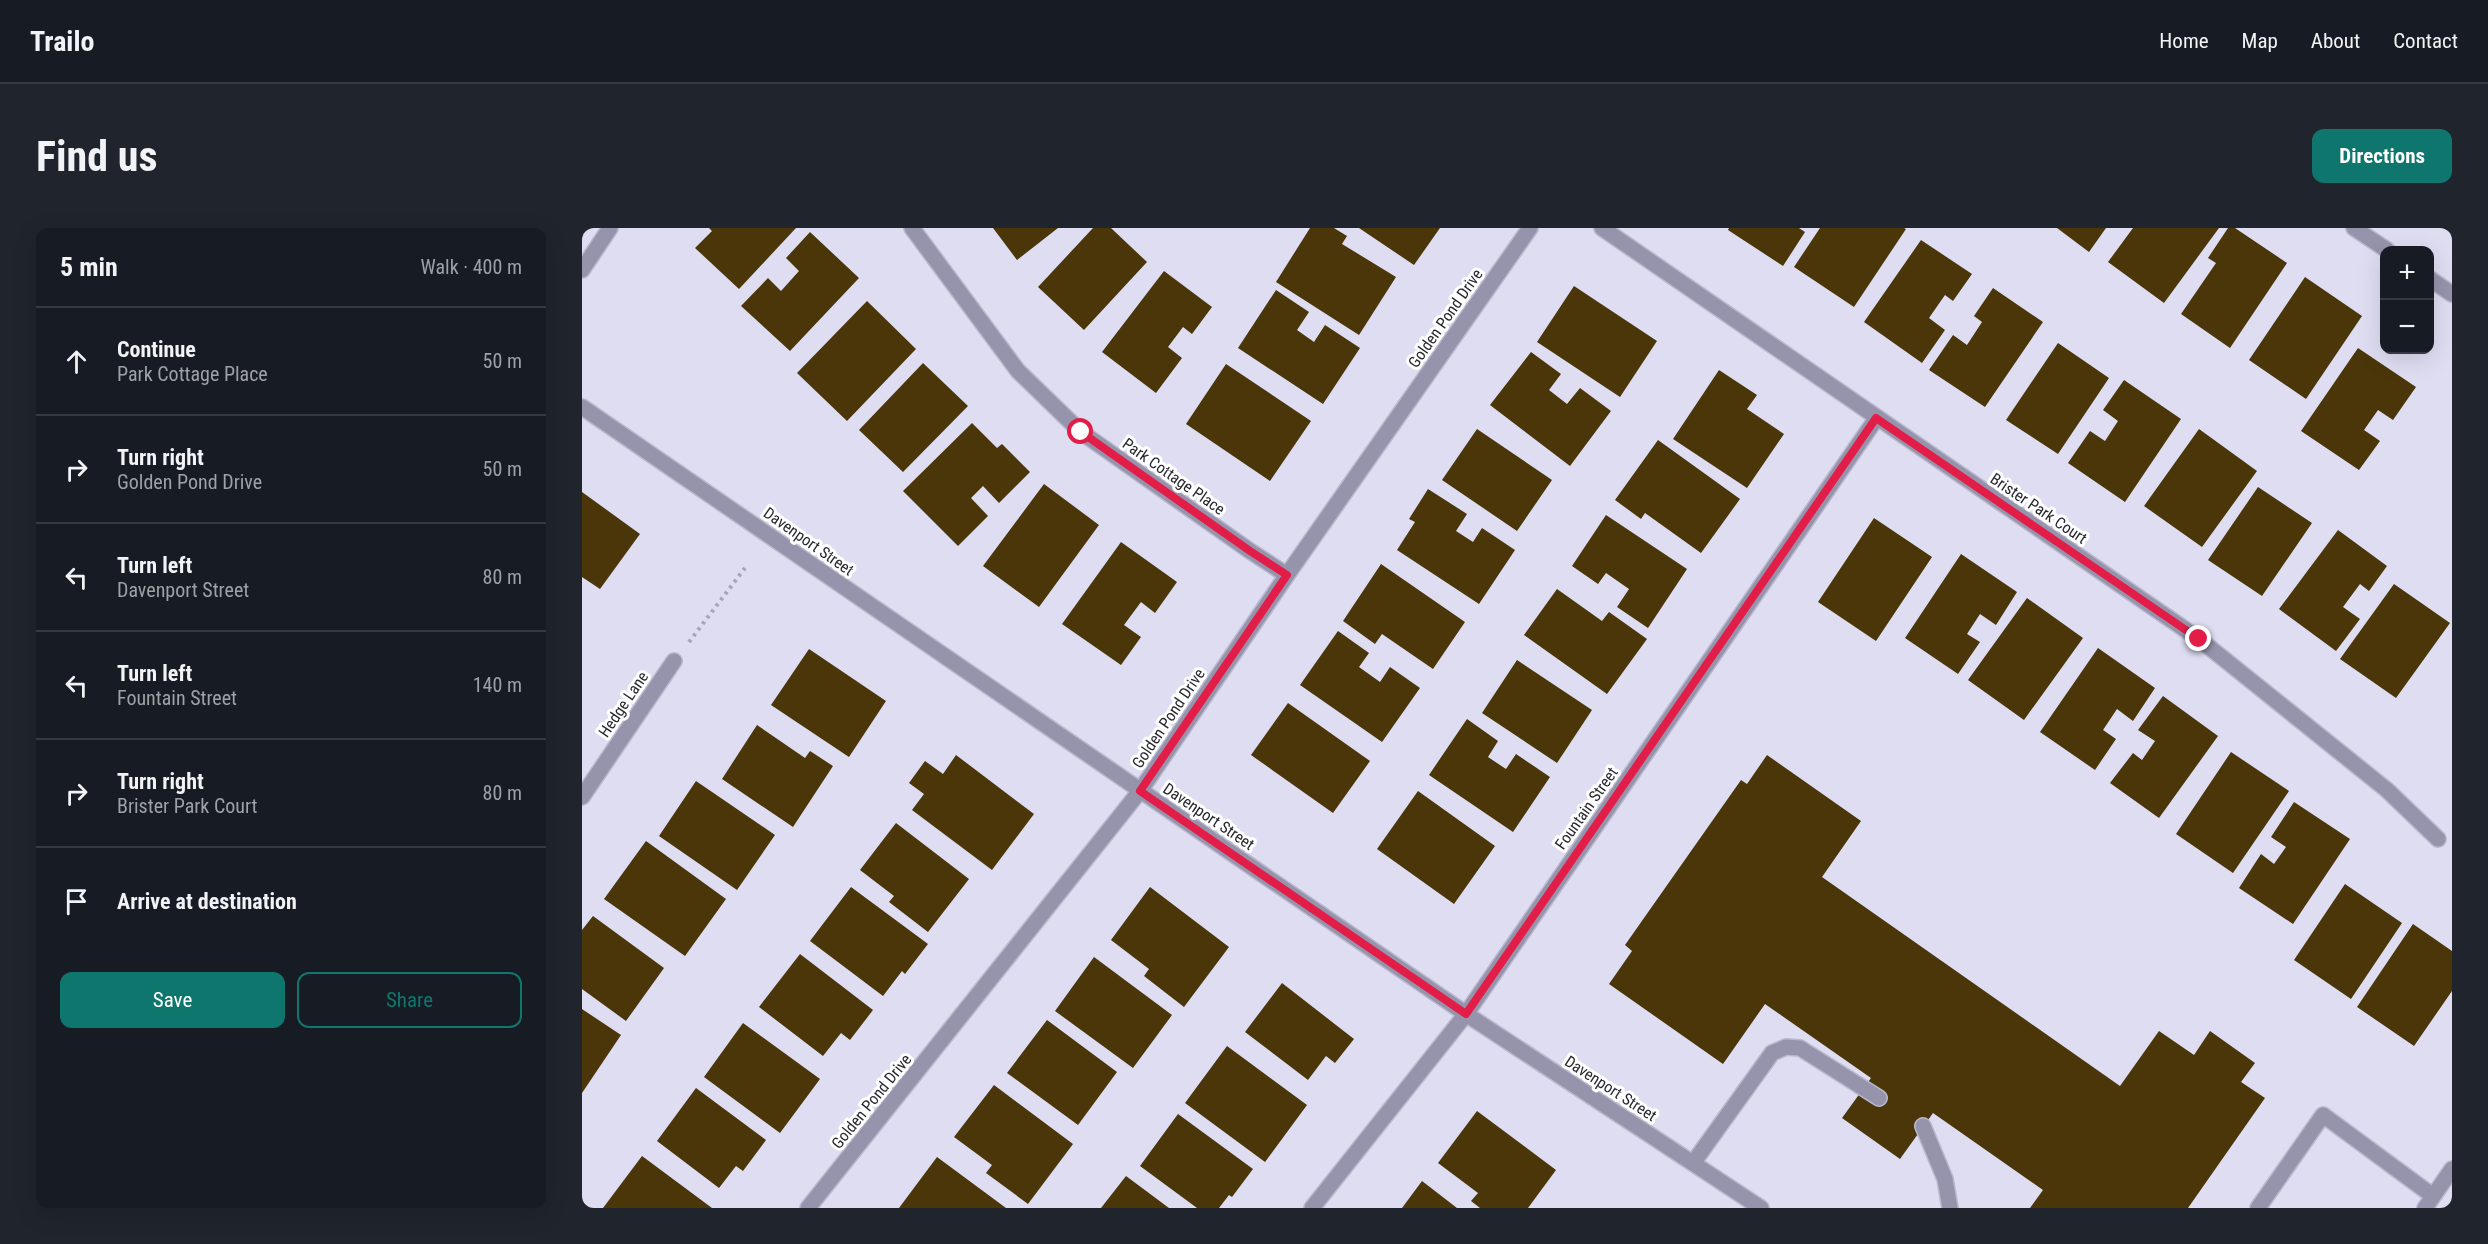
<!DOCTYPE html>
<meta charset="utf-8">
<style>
body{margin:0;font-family:"Roboto Condensed",sans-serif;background:#20242c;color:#f1f3f6}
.controls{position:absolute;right:18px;top:18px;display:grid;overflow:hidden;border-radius:12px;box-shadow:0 6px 24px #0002}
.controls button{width:54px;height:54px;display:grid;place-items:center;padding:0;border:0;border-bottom:2px solid #363941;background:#171b24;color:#f1f3f6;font:30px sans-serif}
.stop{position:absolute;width:18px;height:18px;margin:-14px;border:4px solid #e11d48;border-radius:50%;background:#fff}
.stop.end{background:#e11d48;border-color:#fff;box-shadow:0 2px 6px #0008}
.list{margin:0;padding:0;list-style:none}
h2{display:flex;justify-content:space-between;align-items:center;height:78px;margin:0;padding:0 24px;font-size:26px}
h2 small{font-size:20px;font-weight:400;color:#9ea1a6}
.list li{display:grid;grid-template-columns:39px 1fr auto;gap:18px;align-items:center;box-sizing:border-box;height:108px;padding:0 24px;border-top:2px solid #363941}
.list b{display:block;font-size:22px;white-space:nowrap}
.list p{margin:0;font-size:20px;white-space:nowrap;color:#9ea1a6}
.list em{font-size:20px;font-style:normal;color:#9ea1a6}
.actions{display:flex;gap:12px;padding:18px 24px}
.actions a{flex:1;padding:14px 0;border:2px solid #0f766e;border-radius:12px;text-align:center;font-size:21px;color:#0f766e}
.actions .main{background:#0f766e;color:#fff}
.icon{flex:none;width:33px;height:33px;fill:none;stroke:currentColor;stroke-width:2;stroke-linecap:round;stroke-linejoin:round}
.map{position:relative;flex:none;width:1870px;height:980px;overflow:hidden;border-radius:12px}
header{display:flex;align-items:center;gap:36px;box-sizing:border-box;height:84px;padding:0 30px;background:#171b24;border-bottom:2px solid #363941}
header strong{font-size:28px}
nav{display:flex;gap:33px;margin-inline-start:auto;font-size:21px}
.intro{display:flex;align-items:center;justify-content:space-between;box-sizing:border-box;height:144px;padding:0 36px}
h1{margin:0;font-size:42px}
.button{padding:15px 27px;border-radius:12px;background:#0f766e;color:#fff;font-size:21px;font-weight:700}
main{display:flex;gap:36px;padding:0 36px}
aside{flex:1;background:#171b24;border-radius:12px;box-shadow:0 6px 24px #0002}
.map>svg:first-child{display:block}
.building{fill:#4b360a}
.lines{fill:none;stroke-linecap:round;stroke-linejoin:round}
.service-casing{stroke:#bab9cb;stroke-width:18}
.minor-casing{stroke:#bab9cb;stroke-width:18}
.tertiary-casing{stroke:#bab9cb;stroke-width:18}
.path{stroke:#a7a6b7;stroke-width:4;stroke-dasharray:3 4.5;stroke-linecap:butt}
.service{stroke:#9694ac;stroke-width:15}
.minor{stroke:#9694ac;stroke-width:15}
.tertiary{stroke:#9694ac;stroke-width:15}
.route{stroke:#e11d48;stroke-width:8}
.labels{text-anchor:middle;stroke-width:6;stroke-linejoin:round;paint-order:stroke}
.street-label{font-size:16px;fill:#28272f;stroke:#fff}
</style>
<header>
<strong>Trailo</strong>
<nav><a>Home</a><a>Map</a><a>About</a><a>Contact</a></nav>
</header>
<div class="intro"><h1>Find us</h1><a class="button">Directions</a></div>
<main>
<aside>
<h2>5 min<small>Walk · 400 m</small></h2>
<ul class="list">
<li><svg class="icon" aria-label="ahead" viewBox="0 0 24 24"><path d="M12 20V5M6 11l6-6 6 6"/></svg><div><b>Continue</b><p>Park Cottage Place</p></div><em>50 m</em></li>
<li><svg class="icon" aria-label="right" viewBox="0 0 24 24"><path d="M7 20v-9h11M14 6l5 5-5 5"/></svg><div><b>Turn right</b><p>Golden Pond Drive</p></div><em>50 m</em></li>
<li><svg class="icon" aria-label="left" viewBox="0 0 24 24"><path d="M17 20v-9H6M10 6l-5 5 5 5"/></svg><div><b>Turn left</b><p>Davenport Street</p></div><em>80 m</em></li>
<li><svg class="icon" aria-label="left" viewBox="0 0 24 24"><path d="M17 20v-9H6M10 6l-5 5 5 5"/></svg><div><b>Turn left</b><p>Fountain Street</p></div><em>140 m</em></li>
<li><svg class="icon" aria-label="right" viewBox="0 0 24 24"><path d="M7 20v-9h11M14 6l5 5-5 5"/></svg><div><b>Turn right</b><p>Brister Park Court</p></div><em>80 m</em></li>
<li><svg class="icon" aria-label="arrive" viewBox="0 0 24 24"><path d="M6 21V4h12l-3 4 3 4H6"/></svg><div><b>Arrive at destination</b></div></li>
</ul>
<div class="actions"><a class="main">Save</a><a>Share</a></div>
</aside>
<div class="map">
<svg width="1870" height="980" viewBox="0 0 1870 980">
<rect width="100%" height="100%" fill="#deddf2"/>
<path class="building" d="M127,0H214L157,61L113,20L130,3Z
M411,0H476L435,32Z
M511,0H529L565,34L502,102L456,59Z
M728,0H752L765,8L760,16L814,49L777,107L694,54Z
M777,0H858L832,37Z
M1147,0H1217L1223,4L1201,38L1146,2Z
M1238,0H1322L1324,1L1272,79L1212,39Z
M1475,0H1524L1507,24Z
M1551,0H1637L1582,75L1526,34Z
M1646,0H1653L1705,35L1648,120L1599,86L1634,35L1626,30Z
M228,4L277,50L208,123L159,78L186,50L199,63L217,43L204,30Z
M1339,12L1390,46L1371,73L1363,67L1347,90L1363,102L1340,135L1282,94Z
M582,43L630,79L610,106L601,99L586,119L600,130L574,165L520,124Z
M1723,49L1780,88L1724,171L1667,132Z
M992,58L1075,113L1038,169L955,114Z
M1411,60L1461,94L1403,179L1347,142L1371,107L1385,117L1400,94L1392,88Z
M694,62L727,84L715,102L732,114L743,97L778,120L741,176L656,120Z
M285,73L334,121L265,193L215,145Z
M1476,115L1527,150L1476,226L1424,192Z
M1776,120L1834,159L1811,192L1796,182L1782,202L1798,213L1777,242L1719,203Z
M949,124L979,146L967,162L985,176L998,160L1029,183L988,238L908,177Z
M341,135L386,178L321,244L277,202Z
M644,136L729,193L688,253L604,196Z
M1137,142L1175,167L1165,181L1202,206L1165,260L1091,211Z
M1542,152L1599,191L1543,274L1486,235L1508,203L1523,213L1536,193L1521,182Z
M390,195L415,220L420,216L448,244L417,275L401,258L389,270L406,288L376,318L321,263Z
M895,201L970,252L935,303L860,252Z
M1617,201L1675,243L1620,319L1562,278Z
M1076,212L1158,271L1119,325L1063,285L1059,291L1033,272Z
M462,256L517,297L457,379L401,338Z
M1676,259L1730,295L1680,368L1626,332Z
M846,261L885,286L874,303L891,314L900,300L933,322L897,376L815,322L833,294L827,291Z
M0,264L58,306L18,361L0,349Z
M1024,287L1105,341L1066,400L1035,379L1047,361L1024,345L1016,356L990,338Z
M1292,290L1350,329L1294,413L1236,374Z
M1756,302L1805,338L1787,363L1778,356L1761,379L1778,391L1754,423L1697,381Z
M539,314L595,354L573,385L559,374L542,397L559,409L539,437L480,396Z
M1379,326L1435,364L1414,397L1398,386L1385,406L1398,414L1376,446L1323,410Z
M799,336L883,394L851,441L800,406L793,416L761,393Z
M1812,356L1868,395L1814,470L1758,431Z
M975,361L1020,393L1027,384L1065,411L1025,466L942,407Z
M1445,370L1501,410L1442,492L1386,452Z
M756,403L787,425L777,439L798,454L808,439L838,460L800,514L718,457Z
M1516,420L1573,460L1551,493L1535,481L1521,502L1534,511L1513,542L1458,504Z
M227,421L304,473L267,529L189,477Z
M935,432L1010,482L975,535L900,485Z
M1581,468L1636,508L1577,590L1528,555L1551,525L1560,532L1573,513L1556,502Z
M706,475L788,533L751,585L669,527Z
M885,491L916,513L906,529L924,541L934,526L968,549L931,604L847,547Z
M175,497L223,530L228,523L251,538L211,599L140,551Z
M1649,524L1707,563L1651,645L1594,606Z
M374,527L452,586L410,642L330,582L342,566L327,555L343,533L361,546Z
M1185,527L1279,593L1240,649L1538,858L1577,803L1612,827L1628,803L1673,835L1659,854L1683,870L1606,980H1448L1461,962L1351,885L1318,931L1260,890L1289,850L1183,776L1141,836L1027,756L1050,723L1043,717L1159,552L1165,556Z
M114,553L193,607L155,662L77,608Z
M836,563L913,618L872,676L795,621Z
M1712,574L1768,611L1711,696L1657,660L1679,626L1692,636L1704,619L1689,609Z
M314,595L387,651L346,704L307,674L312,668L278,642Z
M64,613L144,671L103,728L22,671Z
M1763,656L1820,695L1769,771L1712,732Z
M269,659L346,716L323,746L320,743L301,768L228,713Z
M568,659L647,719L602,779L562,748L567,741L529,712Z
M11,688L82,740L44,793L0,761V702Z
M1831,696L1870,723V763L1832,818L1775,779Z
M218,726L291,782L268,812L259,805L241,828L177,779Z
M512,729L590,787L551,840L473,783Z
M700,755L772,811L753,835L744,828L726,852L663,804Z
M0,781L39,807L0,865Z
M465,792L535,844L496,897L425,845Z
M161,795L238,851L198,905L122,849Z
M645,818L725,877L683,934L603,875Z
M412,857L491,916L446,976L404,945L410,937L372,909Z
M114,860L184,912L161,943L154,938L137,960L75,913Z
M895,883L974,942L946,980H898L889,973L896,965L856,935Z
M596,886L671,941L650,969L647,967L637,980H615L558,938Z
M60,928L130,980H21Z
M355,929L424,980H317Z
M544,948L587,980H519Z
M840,953L875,980H820Z"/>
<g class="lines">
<defs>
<path id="service" d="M1341,898L1363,951L1368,980
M1111,935L1190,825L1204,819L1218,820L1297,870
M1676,980L1741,887L1851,968"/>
<path id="minor" d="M330,0L436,143L499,204L668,323L705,347
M1020,0L1617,411L1805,562L1856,611
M1772,0L1805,22
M0,42L28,0
M1848,51L1870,66
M0,179L884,786L1179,980
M0,569L92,433
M226,980L558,563L705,347L948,0
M730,980L884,786L1294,191"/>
<path id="tertiary" d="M1843,980L1870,941"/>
</defs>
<use href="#service" class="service-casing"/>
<use href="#minor" class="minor-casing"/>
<use href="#tertiary" class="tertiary-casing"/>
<path class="path" d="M107,414L163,340"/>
<use href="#service" class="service"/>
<use href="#minor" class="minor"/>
<use href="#tertiary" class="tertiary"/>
</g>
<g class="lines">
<path class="route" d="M499,204L668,323L705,347L558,563L884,786L1294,190L1617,411"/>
</g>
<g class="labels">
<g class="street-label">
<text transform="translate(863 90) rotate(-55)" y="6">Golden Pond Drive</text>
<text transform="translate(592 248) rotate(35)" y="6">Park Cottage Place</text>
<text transform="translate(1457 280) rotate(34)" y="6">Brister Park Court</text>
<text transform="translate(227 313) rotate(35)" y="6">Davenport Street</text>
<text transform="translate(41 476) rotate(-56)" y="6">Hedge Lane</text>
<text transform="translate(586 490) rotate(-56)" y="6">Golden Pond Drive</text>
<text transform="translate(1004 580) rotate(-55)" y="6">Fountain Street</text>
<text transform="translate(627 588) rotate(34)" y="6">Davenport Street</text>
<text transform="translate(1029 860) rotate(33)" y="6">Davenport Street</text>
<text transform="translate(289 873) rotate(-51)" y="6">Golden Pond Drive</text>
</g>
</g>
</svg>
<div class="controls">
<button>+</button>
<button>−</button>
</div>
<div class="stop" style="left:499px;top:204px"></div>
<div class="stop end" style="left:1617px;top:411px"></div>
</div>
</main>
